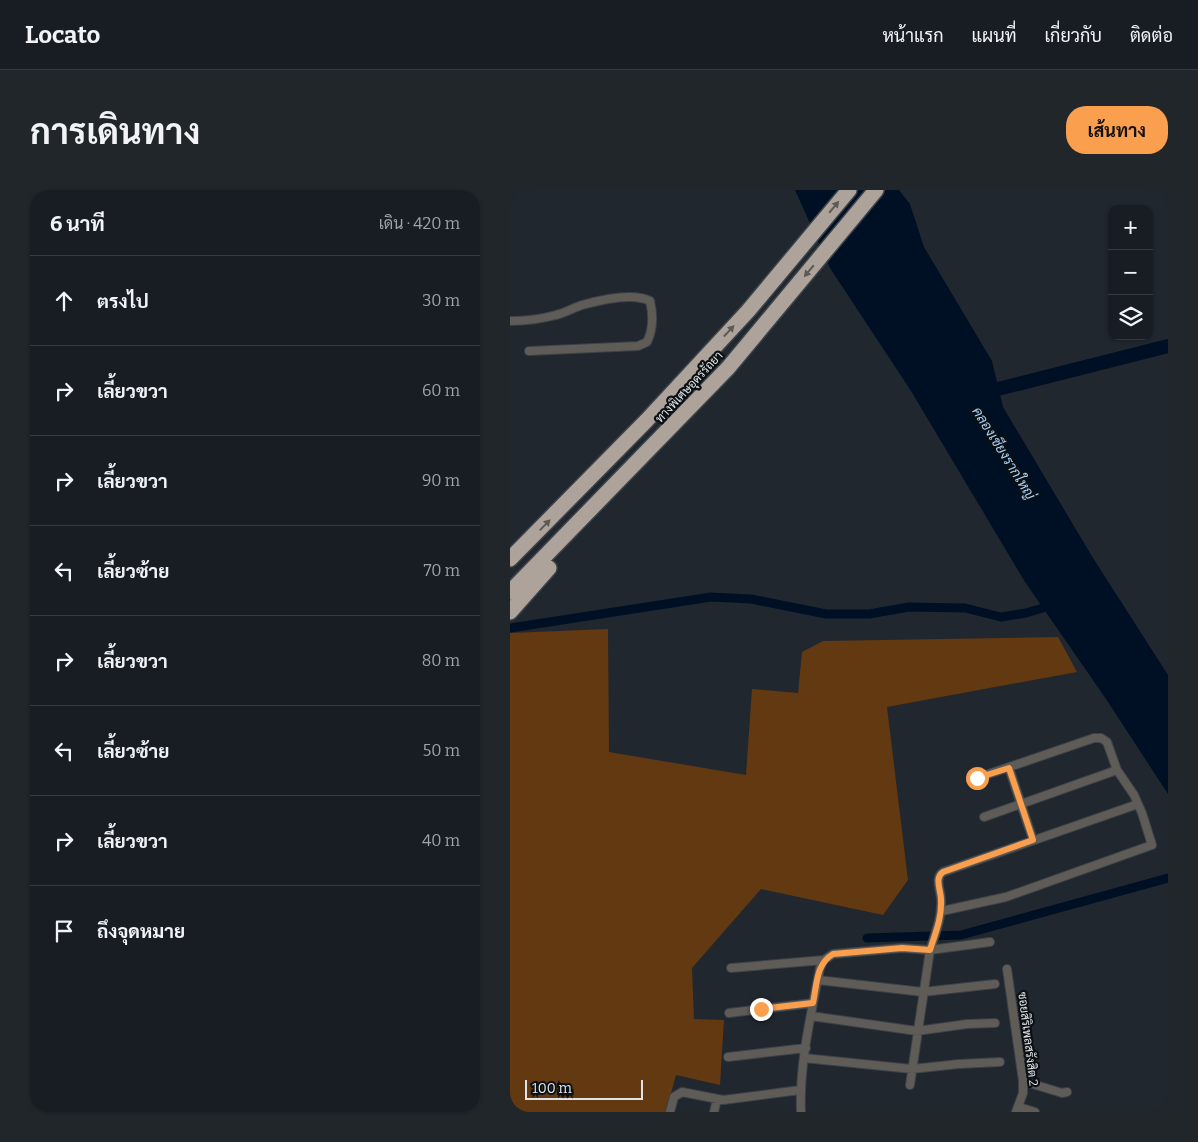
<!DOCTYPE html>
<html lang="th">
<meta charset="utf-8">
<style>
body{margin:0;font-family:Bitter,Sarabun,serif;background:#21262b;color:#f1f3f6}
.controls{position:absolute;right:15px;top:15px;display:grid;overflow:hidden;border-radius:10px;box-shadow:0 1px 4px #0004}
.controls button{width:45px;height:45px;display:grid;place-items:center;padding:0;border:0;border-bottom:1px solid #363b41;background:#181d23;color:#f1f3f6;font:25px sans-serif}
.scale{position:absolute;left:15px;bottom:12px;width:118px;box-sizing:border-box;padding-left:5px;border:2px solid #e0e5ea;border-top:0;font-size:14px;line-height:18px;white-space:nowrap;color:#e0e5ea;-webkit-text-stroke:4px #0c1013;paint-order:stroke}
.stop{position:absolute;width:15px;height:15px;margin:-11px;border:4px solid #fa9f4e;border-radius:50%;background:#fff}
.stop.end{background:#fa9f4e;border-color:#fff;box-shadow:0 1px 5px #0008}
.list{margin:0;padding:0;list-style:none}
h2{display:flex;justify-content:space-between;align-items:center;height:65px;margin:0;padding:0 20px;font-size:21px}
h2 small{font-size:16px;font-weight:400;color:#9fa2a6}
.list li{display:grid;grid-template-columns:32px 1fr auto;gap:15px;align-items:center;box-sizing:border-box;height:90px;padding:0 20px;border-top:1px solid #363b41}
.list b{display:block;font-size:19px;white-space:nowrap}
.list em{font-size:16px;font-style:normal;color:#9fa2a6}
.icon{flex:none;width:28px;height:28px;fill:none;stroke:currentColor;stroke-width:2;stroke-linecap:round;stroke-linejoin:round}
.map{position:relative;flex:none;width:658px;height:922px;overflow:hidden;border-radius:20px}
header{display:flex;align-items:center;gap:30px;box-sizing:border-box;height:70px;padding:0 25px;background:#181d23;border-bottom:1px solid #363b41}
header strong{font-size:24px}
nav{display:flex;gap:28px;margin-inline-start:auto;font-size:18px}
.intro{display:flex;align-items:center;justify-content:space-between;box-sizing:border-box;height:120px;padding:0 30px}
h1{margin:0;font-size:35px}
.button{padding:12px 22px;border-radius:20px;background:#fa9f4e;color:#111;font-size:18px;font-weight:700}
main{display:flex;gap:30px;padding:0 30px}
aside{flex:1;background:#181d23;border-radius:20px;box-shadow:0 1px 4px #0004}
.map>svg:first-child{display:block}
.green{fill:#623911}
.water{fill:#001024}
.lines{fill:none;stroke-linecap:round;stroke-linejoin:round}
.canal{stroke:#001024;stroke-width:9}
.river{stroke:#001024;stroke-width:14}
.minor-casing{stroke:#3b4249;stroke-width:10}
.motorway-casing{stroke:#3b4249;stroke-width:18}
.minor{stroke:#5f5b57;stroke-width:8}
.motorway{stroke:#aea39a;stroke-width:15}
.oneway{fill:#5d5a56}
.route{stroke:#fa9f4e;stroke-width:6}
.labels{text-anchor:middle;stroke-width:4.5;stroke-linejoin:round;paint-order:stroke}
.street-label{font-size:12px;fill:#e0e5ea;stroke:#0c1013}
.water-label{font-size:14px;font-style:italic;fill:#a6cff7;stroke:#0c1013}
</style>
<header>
<strong>Locato</strong>
<nav><a>หน้าแรก</a><a>แผนที่</a><a>เกี่ยวกับ</a><a>ติดต่อ</a></nav>
</header>
<div class="intro"><h1>การเดินทาง</h1><a class="button">เส้นทาง</a></div>
<main>
<aside>
<h2>6 นาที<small>เดิน · 420 m</small></h2>
<ul class="list">
<li><svg class="icon" aria-label="ahead" viewBox="0 0 24 24"><path d="M12 20V5M6 11l6-6 6 6"/></svg><div><b>ตรงไป</b></div><em>30 m</em></li>
<li><svg class="icon" aria-label="right" viewBox="0 0 24 24"><path d="M7 20v-9h11M14 6l5 5-5 5"/></svg><div><b>เลี้ยวขวา</b></div><em>60 m</em></li>
<li><svg class="icon" aria-label="right" viewBox="0 0 24 24"><path d="M7 20v-9h11M14 6l5 5-5 5"/></svg><div><b>เลี้ยวขวา</b></div><em>90 m</em></li>
<li><svg class="icon" aria-label="left" viewBox="0 0 24 24"><path d="M17 20v-9H6M10 6l-5 5 5 5"/></svg><div><b>เลี้ยวซ้าย</b></div><em>70 m</em></li>
<li><svg class="icon" aria-label="right" viewBox="0 0 24 24"><path d="M7 20v-9h11M14 6l5 5-5 5"/></svg><div><b>เลี้ยวขวา</b></div><em>80 m</em></li>
<li><svg class="icon" aria-label="left" viewBox="0 0 24 24"><path d="M17 20v-9H6M10 6l-5 5 5 5"/></svg><div><b>เลี้ยวซ้าย</b></div><em>50 m</em></li>
<li><svg class="icon" aria-label="right" viewBox="0 0 24 24"><path d="M7 20v-9h11M14 6l5 5-5 5"/></svg><div><b>เลี้ยวขวา</b></div><em>40 m</em></li>
<li><svg class="icon" aria-label="arrive" viewBox="0 0 24 24"><path d="M6 21V4h12l-3 4 3 4H6"/></svg><div><b>ถึงจุดหมาย</b></div></li>
</ul>
</aside>
<div class="map">
<svg width="658" height="922" viewBox="0 0 658 922">
<rect width="100%" height="100%" fill="#20272f"/>
<path class="green" d="M98,439L99,562L236,585L242,499L288,503L292,462L313,451L548,447L567,482L377,517L398,690L373,725L251,699L182,778L184,829L214,830L210,895L166,885L156,922H0V443Z"/>
<path class="water" d="M285,0H389L400,14L414,57L482,171L493,217L583,368L658,485V604L596,509L515,392L401,201L320,78Z"/>
<g class="lines">
<path class="canal" d="M0,438L201,407L241,409L316,424H359L399,417L455,418L491,427L516,423L543,415
M357,748L451,745L658,688"/>
<path class="river" d="M472,203L658,156"/>
<defs>
<path id="minor" d="M0,131C16,131 31,129 46,125C55,123 63,118 72,115C90,110 123,102 140,111C143,124 143,140 137,152L128,156L19,161
M499,578L523,650
M474,627L607,580
M432,721L496,707L642,655L632,623L624,605L607,580L597,552L591,548H584L467,588
M221,778L314,770
M497,779L513,891V903L506,922
M308,790L413,802L485,794
M219,823L303,813
M301,826L407,841L457,834L485,833
M218,867L296,858
M294,868L402,879L449,874L490,872
M513,891L552,903L557,902
M400,895L420,760L480,752
M509,917L525,922
M160,922L164,907L172,902L213,910L290,900
M204,922L207,909
M291,922C289,874 301,825 310,778L314,770L323,764L392,758L420,760C425,744 432,728 431,710C431,700 424,688 433,682L628,614"/>
<path id="motorway" d="M0,369L137,230L238,121L339,0
M0,402L218,178L366,0
M0,422L39,378"/>
</defs>
<use href="#minor" class="minor-casing"/>
<use href="#motorway" class="motorway-casing"/>
<use href="#minor" class="minor"/>
<use href="#motorway" class="motorway"/>
</g>
<defs><path id="oneway-solid" d="M-6-.8H1V-3.2L6.5 0L1 3.2V.8H-6Z" transform="scale(1.25)"/></defs>
<g class="oneway">
<use href="#oneway-solid" transform="translate(324 17) rotate(-50)"/>
<use href="#oneway-solid" transform="translate(299 81) rotate(130)"/>
<use href="#oneway-solid" transform="translate(219 141) rotate(-47)"/>
<use href="#oneway-solid" transform="translate(35 335) rotate(-46)"/>
</g>
<g class="lines">
<path class="route" d="M251,819L303,813C307,794 306,774 323,764L392,758L420,760C425,744 432,728 431,710C431,700 424,688 433,682L523,650L499,578L467,588"/>
</g>
<g class="labels">
<g class="street-label">
<text transform="translate(179 197) rotate(-47)" y="4">ทางพิเศษอุดรรัถยา</text>
<text transform="translate(518 849) rotate(83)" y="4">ซอยสิริเพลสรังสิต 2</text>
</g>
<g class="water-label">
<text transform="translate(494 263) rotate(58)" y="5">คลองเชียงรากใหญ่</text>
</g>
</g>
</svg>
<div class="controls">
<button>+</button>
<button>−</button>
<button><svg class="icon" aria-label="layers" viewBox="0 0 24 24"><path d="M12 4l9 5-9 5-9-5zM3 14l9 5 9-5"/></svg></button>
</div>
<div class="scale">100 m</div>
<div class="stop" style="left:467px;top:588px"></div>
<div class="stop end" style="left:251px;top:819px"></div>
</div>
</main>
